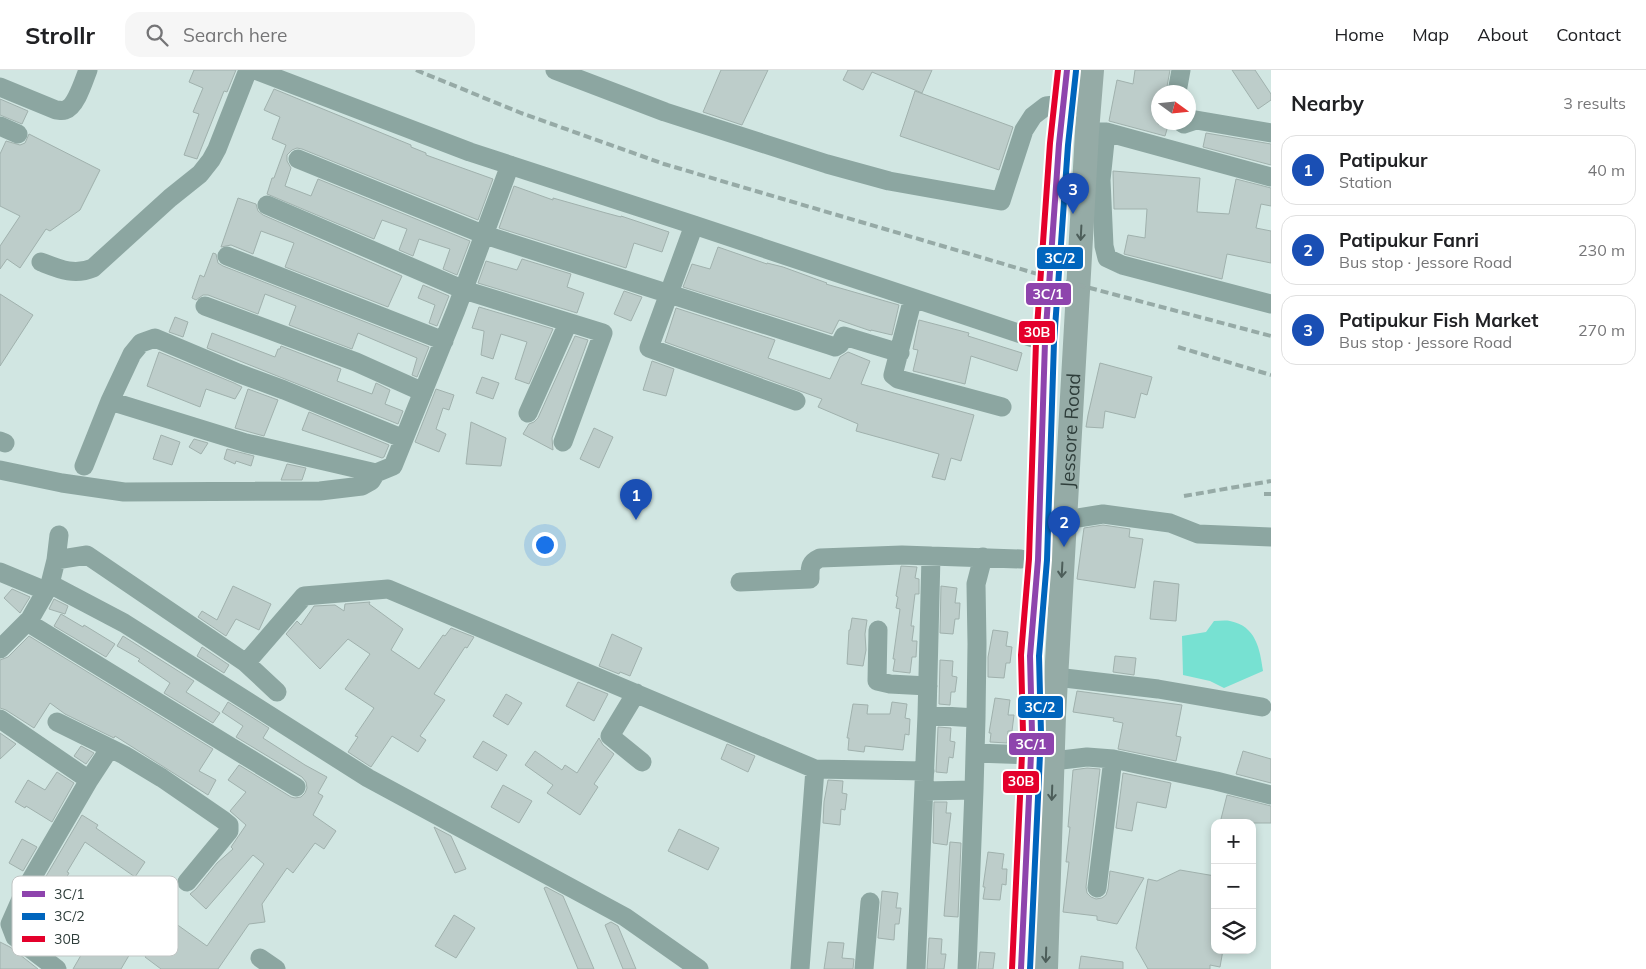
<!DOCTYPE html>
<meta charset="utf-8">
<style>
body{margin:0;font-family:Mulish,sans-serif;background:#f6f6f6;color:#202124}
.controls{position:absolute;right:15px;bottom:15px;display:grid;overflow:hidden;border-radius:10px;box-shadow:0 2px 8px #0003}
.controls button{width:45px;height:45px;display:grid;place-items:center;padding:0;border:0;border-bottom:1px solid #e0e0e0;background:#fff;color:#202124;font:25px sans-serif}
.compass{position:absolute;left:1151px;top:15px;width:45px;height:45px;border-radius:50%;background:#fff;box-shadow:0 2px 8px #0003;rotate:105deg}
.you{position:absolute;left:544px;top:474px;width:18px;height:18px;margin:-12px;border:4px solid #fff;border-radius:50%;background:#1a73e8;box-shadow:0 0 0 8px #1a73e833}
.badge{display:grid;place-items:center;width:32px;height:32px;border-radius:50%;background:#677875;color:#fff;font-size:16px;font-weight:700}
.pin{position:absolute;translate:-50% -41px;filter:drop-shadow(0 1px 2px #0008)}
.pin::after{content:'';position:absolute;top:26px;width:18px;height:15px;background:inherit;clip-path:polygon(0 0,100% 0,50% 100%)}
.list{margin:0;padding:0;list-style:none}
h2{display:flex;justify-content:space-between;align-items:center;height:65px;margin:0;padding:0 20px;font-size:21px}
h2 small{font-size:16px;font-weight:400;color:#757577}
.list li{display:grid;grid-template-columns:32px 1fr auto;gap:15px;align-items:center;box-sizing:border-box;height:70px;margin:0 10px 10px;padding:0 10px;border:1px solid #e0e0e0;border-radius:15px}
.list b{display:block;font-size:19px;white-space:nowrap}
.list p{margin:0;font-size:16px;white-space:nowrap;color:#757577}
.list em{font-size:16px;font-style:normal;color:#757577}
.icon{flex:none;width:28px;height:28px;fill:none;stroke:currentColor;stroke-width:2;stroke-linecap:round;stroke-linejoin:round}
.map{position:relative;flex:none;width:1271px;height:899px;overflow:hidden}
header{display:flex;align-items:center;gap:30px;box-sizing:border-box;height:70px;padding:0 25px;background:#fff;border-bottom:1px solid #e0e0e0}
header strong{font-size:24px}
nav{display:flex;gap:28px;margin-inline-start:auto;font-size:18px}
.search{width:350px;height:45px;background:#f6f6f6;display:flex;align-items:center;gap:12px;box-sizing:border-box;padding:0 18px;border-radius:15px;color:#757577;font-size:19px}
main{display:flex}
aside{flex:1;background:#fff}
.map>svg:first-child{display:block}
.water{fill:#77e1d2}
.building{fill:#bdcdca;stroke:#a0b1ad}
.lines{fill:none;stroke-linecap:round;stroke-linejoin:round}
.minor{stroke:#8ca6a1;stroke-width:19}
.major{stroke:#95aba6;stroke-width:24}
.rail{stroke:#96aaa6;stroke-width:4;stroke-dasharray:8 4;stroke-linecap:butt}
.bus-1-casing{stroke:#fff;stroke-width:10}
.bus-2-casing{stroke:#fff;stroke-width:10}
.bus-3-casing{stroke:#fff;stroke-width:10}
.bus-1{stroke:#8e44ad;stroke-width:6}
.bus-2{stroke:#0065bd;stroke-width:6}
.bus-3{stroke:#e4002b;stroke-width:6}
.oneway{stroke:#4d5e5a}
.labels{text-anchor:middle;stroke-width:4;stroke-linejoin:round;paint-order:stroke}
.street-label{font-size:19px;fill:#2e3d3a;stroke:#fff}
.key{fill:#fff;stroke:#c0c5c4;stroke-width:1}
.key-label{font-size:14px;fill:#2e3d3a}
.line-badge{stroke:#fff;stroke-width:2}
.badge-label{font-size:14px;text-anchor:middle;font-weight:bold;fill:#fff}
</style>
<header>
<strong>Strollr</strong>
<div class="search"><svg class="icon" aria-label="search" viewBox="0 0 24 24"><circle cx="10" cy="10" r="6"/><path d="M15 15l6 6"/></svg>Search here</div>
<nav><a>Home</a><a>Map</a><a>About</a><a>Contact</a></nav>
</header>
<main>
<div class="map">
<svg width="1271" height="899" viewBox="0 0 1271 899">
<rect width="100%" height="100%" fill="#d1e6e2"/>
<path class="water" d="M1214,551C1219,551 1225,550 1230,551C1256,556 1260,579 1263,601L1224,618L1210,611L1183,605L1182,566L1206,562Z"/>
<path class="building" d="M194,0H236L227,22L224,21L197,89L184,85L199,44L193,42L203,18L189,12Z
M721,0H768L742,55L703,42Z
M848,0H932L922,23L872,2L863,20L843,10Z
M1135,0H1170L1166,22H1158V54L1168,56L1165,66L1109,51L1117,10L1133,14Z
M1232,0H1255L1271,24V30L1258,39Z
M274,19L411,75V77L426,83V85L493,109L478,150L302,79L297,78L292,80L287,85V91L291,98L285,116L311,126L318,109L470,171L457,205L443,199L450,179L419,169L413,186L399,180L407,159L382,150L374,169L267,124L272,108H274L286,75L272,69L280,47L264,40Z
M915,21L1013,57L999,100L900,66Z
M0,29L28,41L22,54L0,45Z
M1206,63L1271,74V95L1203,77Z
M29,64L100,100L80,140L50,161L46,159L20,198L7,189L0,199V176L20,146L0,136V84L6,71L20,75L25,73Z
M1113,101L1200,108L1197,142L1229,144L1236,109L1271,118V136L1261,134L1256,158L1271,161V193L1227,184L1222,209L1124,184L1128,165L1145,168L1147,139H1114Z
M514,116L553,130V128L606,143L621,147V146L669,162L662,182L634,173L626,198L499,158Z
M238,128L256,134L258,141L263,145L402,206L388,237L285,197L294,173L261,161L253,184L231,175L221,177Z
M718,177L767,194V193L783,197L827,213L826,214L899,235L892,265L871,260V261L839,250L832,264L683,217L692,194L710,199Z
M213,183L216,184L218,193L223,196L429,277L417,307L412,305L417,288L358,263L352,279L289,255L296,236L265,224L258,244L208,225H203L196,230L192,228L200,205L204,207Z
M522,189L571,204L567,217L584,223L577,243L478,213L486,191L517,200Z
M423,215L449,226L437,256L429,253L435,235L418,228Z
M624,221L642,227L631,251L614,244Z
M0,224L33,245L0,296Z
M479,237L553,259L529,314L515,309L527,272L501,264L493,289L481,285L484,262V261L472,258Z
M676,238L775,270L768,288L830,309L840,287L848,282L870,291L861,314L974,345L961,391L951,388L945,410L932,407L939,384L856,361L858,354L818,337L822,329L665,272Z
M175,247L188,252L183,267L169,262Z
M919,250L969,263L968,266L1022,283L1017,301L971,286L965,314L913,301L918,280L913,279Z
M212,263L275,287L278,279H280L281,276L341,299L337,311L372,324L376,313L390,320L385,334L403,341L398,354L207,278Z
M575,266L588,270L552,368L553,380L523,364L529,354L534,352L538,348Z
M159,282L234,313L242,317L235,329L206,319L200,337L147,316Z
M652,291L674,299L666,326L643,320Z
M1100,293L1152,307L1147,325L1141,323L1135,348L1105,341L1103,358L1086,357L1088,345Z
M482,307L499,313L493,329L476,323Z
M248,319L278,330L264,366L235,358Z
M436,319L454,325L449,340L443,338L436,359L446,364L439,382L415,372Z
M309,342L389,375L384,387L382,388L302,360Z
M471,352L506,368L501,396L466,394Z
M594,358L613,367L599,398L580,389Z
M161,365L180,372L172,395L153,389Z
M194,369L208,373L201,384L189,377Z
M227,379L254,386L251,396L236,391L235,394L224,389Z
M287,394L306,398L302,410H281Z
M1103,455L1130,459L1129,467L1143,469L1135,518L1077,509L1084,458Z
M901,496L917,497L915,508L919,509V524H915L911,556H914L912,571H917L916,587H912L910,603L893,601L895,589H893L900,539L896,538L898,527L896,526Z
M1154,511L1179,514L1176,551L1150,549Z
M233,516L271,534L259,560L236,549L226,566L198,547L202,541L217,550Z
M941,516L957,518L955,533H960L959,549H955L953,564L940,563Z
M12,519L30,527L20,543L4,528Z
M54,529L68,536L65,544L49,539Z
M370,532L369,534L403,559L391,580L419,599L443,565L445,566L451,558L474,567L467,578L465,577L434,624L445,630L420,666L426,670L418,682L392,666L371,697L348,682L358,667L355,666L374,638L345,619L370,584L348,569L320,599L286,564L297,551L301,555L314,536L335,535L344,541L345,534Z
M61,544L83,557L84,555L115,574L106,587L54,556Z
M852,548L867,550L865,564L866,580L863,596L847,594L849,560H850Z
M993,560L1008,562L1006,576L1012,577L1010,593H1006L1004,608L988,607V587Z
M612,564L642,578L630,606L620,602L619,604L599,596Z
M29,566L213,679L199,701L216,710L208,725L115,666L114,668L65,644L50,633L34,658L6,640L0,638V590L8,587Z
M123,566L194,611L186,622L220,643L213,653L164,623L170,613L138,591L140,589L117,576Z
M202,577L229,595L224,603L197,586Z
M1115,586L1136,588L1134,605L1113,602Z
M940,590L953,591L952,606L957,607L955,622H951L950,635L939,634Z
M578,612L608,624L594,651L566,636Z
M1077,621L1182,635L1176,666L1181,667L1176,691L1118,679L1123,653L1113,651L1114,648L1073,642Z
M506,624L522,633L508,655L493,646Z
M995,628L1010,630L1008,645H1014L1012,661H1008L1007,673L990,672L991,663H989Z
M228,632L269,658L263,668L305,695L327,707L318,723L323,726L313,745L336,761L324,779L315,773L293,803L287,798L262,834L265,852L249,854L218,899H161L145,887L172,851L207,876L264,794L253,785L206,839L190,824L196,819L217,793L233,779L231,777L246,755L230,741L246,722L228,710L239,695L291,727L295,728L301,727L305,723L307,718L306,712L302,707L236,667L243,656L222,642Z
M892,632L907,634L905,648L910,649L909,665L905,664L903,680L865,676L864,682L848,680L849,668H847L853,634L868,635L867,644H890Z
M938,657L951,658L950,671L955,672L953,688L949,687L947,703L936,702Z
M0,663L16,674L0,689Z
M599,668L603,675L614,684L594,714L598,717L580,745L547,723L553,715L525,695L535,681L562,700L565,695L577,703Z
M483,671L507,685L497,701L473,687Z
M727,674L755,686L748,702L721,689Z
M81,676L94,683L86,694L74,686Z
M1243,681L1271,689V713L1236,704Z
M1087,698L1100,699L1086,817L1087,823L1091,827L1096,829L1102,828L1106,825L1108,819L1110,801L1144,808L1117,854L1097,850V846L1063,842L1069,792H1066L1070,757H1068L1073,700Z
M57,702L74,713L52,752L26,736L25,738L15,732L28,710L45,720Z
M1123,703L1171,713L1166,738L1137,732L1132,761L1116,758Z
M828,710L843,711L842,723L847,724L845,740L841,739L840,755L823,753L824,732Z
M503,715L532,731L519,753L491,737Z
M1227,725L1271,736V753H1220Z
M934,732H947L946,743H951L947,775L933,773Z
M82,745L98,755L96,758L145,792L135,807L85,772L67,802L69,803L52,832L65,840L44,875L24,860L22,854L35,825Z
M434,757L451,766L466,799L455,803Z
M679,759L719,778L708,800L668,781Z
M22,769L37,777L23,801L9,793Z
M950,772L961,773L958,847L944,846Z
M988,782L1004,784L1002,799H1007L1006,815L1002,814L1000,830L983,829L985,817H983Z
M1180,800L1215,806V880H1223L1220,897L1210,895V899H1148L1136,878L1148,809L1157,811Z
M546,817L563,826L594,899H578L544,818Z
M882,821L898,823L896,838H901L899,854H895L894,870L878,868Z
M454,845L475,858L456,888L435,876Z
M611,852L618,856L636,899H623L605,855Z
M95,861L131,882L121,899H73Z
M929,868L942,869L941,884H946L944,899H927Z
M0,872L10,877L38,899H0Z
M828,872L844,873L842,888L854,889L853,899H824Z
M980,882L995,883L993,899H978Z
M1081,886L1123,892V899H1079Z"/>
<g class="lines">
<path class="minor" d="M255,0L470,82L694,155L1045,272
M555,0L665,42L827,94L889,111L1001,131L1024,60L1033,46L1046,36L1063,34L1089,36
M0,17L56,40C59,40 62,41 65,40C76,37 84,10 88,0
M1177,22L1181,0
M1181,52L1184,54L1196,50L1271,63
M0,56L18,64
M1093,62H1106L1271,107
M1106,62L1101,110L1104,176L1107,188L1122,195L1271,234
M298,89L485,165L829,275L835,277L840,274L844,266L900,283
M267,135L464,220L603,263L563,372
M694,155L649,278L796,331
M227,186L444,271
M41,192C59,199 74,206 93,198L170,128L200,104L211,90L217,79L248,0
M913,228L893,305L898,309L1002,337
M205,236L356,292L423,322
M110,331L246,373L376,403L393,396L456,240L510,95
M528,343L568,253
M0,371L5,373
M84,396L110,331L132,284L141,273L155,268L238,303L284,320L404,369
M0,400L62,413L124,422L320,421L362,416L371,411L376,403
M1065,450L1103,444L1170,453L1198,464L1271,467
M56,490L87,485L246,593L304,526L388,519L815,699L925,701
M0,502L46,521
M740,512L810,509C810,498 809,493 820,488L902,485L1021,489
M50,514L124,553L368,708L625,847L699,899
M27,552L296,717
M878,560L877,611L890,614L928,616
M0,579L30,549L50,514L56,490L59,465
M246,593L277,622
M1056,607L1158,619L1262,637
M636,623L610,666L642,692
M976,648L977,574L976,514L983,487
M0,649L89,710
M57,652L124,685L162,708L223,750L229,755V761L187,812
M975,683L1030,685
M1053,691L1087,687L1113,689L1216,711L1271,725
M924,721L974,720L976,648L927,645
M1097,818L1113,689
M260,888L276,899
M57,899L15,867L10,854L25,820L89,710L110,678
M800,899L815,699
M864,899L870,832
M916,899L927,645L931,486
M967,899L974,720"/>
<g class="major">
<path d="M1021,899L1032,663L1030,586L1038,490L1045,272L1059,74L1067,0"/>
<path id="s1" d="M1046,899L1054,645L1087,62L1092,0"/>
</g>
<path class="rail" d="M416,0L521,43L664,94L1041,205L1271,266
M1178,277L1271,305
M1264,424H1271
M1184,426L1271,411"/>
<defs>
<path id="bus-1" d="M1021,899L1032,663L1030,586L1038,490L1045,272L1059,74L1067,0"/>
<path id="bus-2" d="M1030,899L1041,663L1039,586L1047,490L1054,272L1068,75L1076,1"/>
<path id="bus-3" d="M1012,899L1023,663L1021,585L1029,489L1036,272L1050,73L1058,0"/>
</defs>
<use href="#bus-1" class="bus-1-casing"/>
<use href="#bus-2" class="bus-2-casing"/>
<use href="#bus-3" class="bus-3-casing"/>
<use href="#bus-1" class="bus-1"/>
<use href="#bus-2" class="bus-2"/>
<use href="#bus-3" class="bus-3"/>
</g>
<defs><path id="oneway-shaft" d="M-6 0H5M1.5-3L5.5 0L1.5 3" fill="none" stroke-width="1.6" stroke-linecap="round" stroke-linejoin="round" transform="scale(1.25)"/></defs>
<g class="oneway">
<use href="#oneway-shaft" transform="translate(1081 163) rotate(93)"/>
<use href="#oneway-shaft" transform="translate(1062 500) rotate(93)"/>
<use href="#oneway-shaft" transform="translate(1052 723) rotate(92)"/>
<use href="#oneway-shaft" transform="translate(1046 885) rotate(92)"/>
</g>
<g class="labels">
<g class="street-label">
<text dy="7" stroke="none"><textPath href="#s1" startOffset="539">Jessore Road</textPath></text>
</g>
</g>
<rect x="12" y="806" width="166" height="80" rx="8" class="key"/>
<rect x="22" y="821" width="23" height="6" fill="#8e44ad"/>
<rect x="22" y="843" width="23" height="7" fill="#0065bd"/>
<rect x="22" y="866" width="23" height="6" fill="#e4002b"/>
<g class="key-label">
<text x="54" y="829">3C/1</text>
<text x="54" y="851">3C/2</text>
<text x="54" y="874">30B</text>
</g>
<g class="line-badge">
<rect x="1036" y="176" width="48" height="24" rx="5" fill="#0065bd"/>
<rect x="1025" y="212" width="47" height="24" rx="5" fill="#8e44ad"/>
<rect x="1018" y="250" width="38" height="24" rx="5" fill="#e4002b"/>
<rect x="1017" y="625" width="47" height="24" rx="5" fill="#0065bd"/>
<rect x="1008" y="662" width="47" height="24" rx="5" fill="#8e44ad"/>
<rect x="1002" y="700" width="38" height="24" rx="5" fill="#e4002b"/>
</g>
<g class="badge-label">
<text x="1060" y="193">3C/2</text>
<text x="1048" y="229">3C/1</text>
<text x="1037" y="267">30B</text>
<text x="1040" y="642">3C/2</text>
<text x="1031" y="679">3C/1</text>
<text x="1021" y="716">30B</text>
</g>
</svg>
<div class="controls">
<button>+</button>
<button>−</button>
<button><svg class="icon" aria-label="layers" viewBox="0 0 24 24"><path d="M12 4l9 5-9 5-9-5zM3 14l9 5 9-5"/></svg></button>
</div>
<svg class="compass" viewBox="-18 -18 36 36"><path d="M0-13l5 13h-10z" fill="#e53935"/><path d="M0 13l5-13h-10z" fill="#757577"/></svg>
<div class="you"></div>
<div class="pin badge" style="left:636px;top:450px;background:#1a4fb4">1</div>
<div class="pin badge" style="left:1064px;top:477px;background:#1a4fb4">2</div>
<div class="pin badge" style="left:1073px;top:144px;background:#1a4fb4">3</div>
</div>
<aside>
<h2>Nearby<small>3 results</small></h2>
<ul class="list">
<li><span class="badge" style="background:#1a4fb4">1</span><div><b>Patipukur</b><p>Station</p></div><em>40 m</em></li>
<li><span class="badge" style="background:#1a4fb4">2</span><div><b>Patipukur Fanri</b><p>Bus stop · Jessore Road</p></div><em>230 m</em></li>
<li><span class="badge" style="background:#1a4fb4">3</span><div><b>Patipukur Fish Market</b><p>Bus stop · Jessore Road</p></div><em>270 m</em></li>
</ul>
</aside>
</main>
